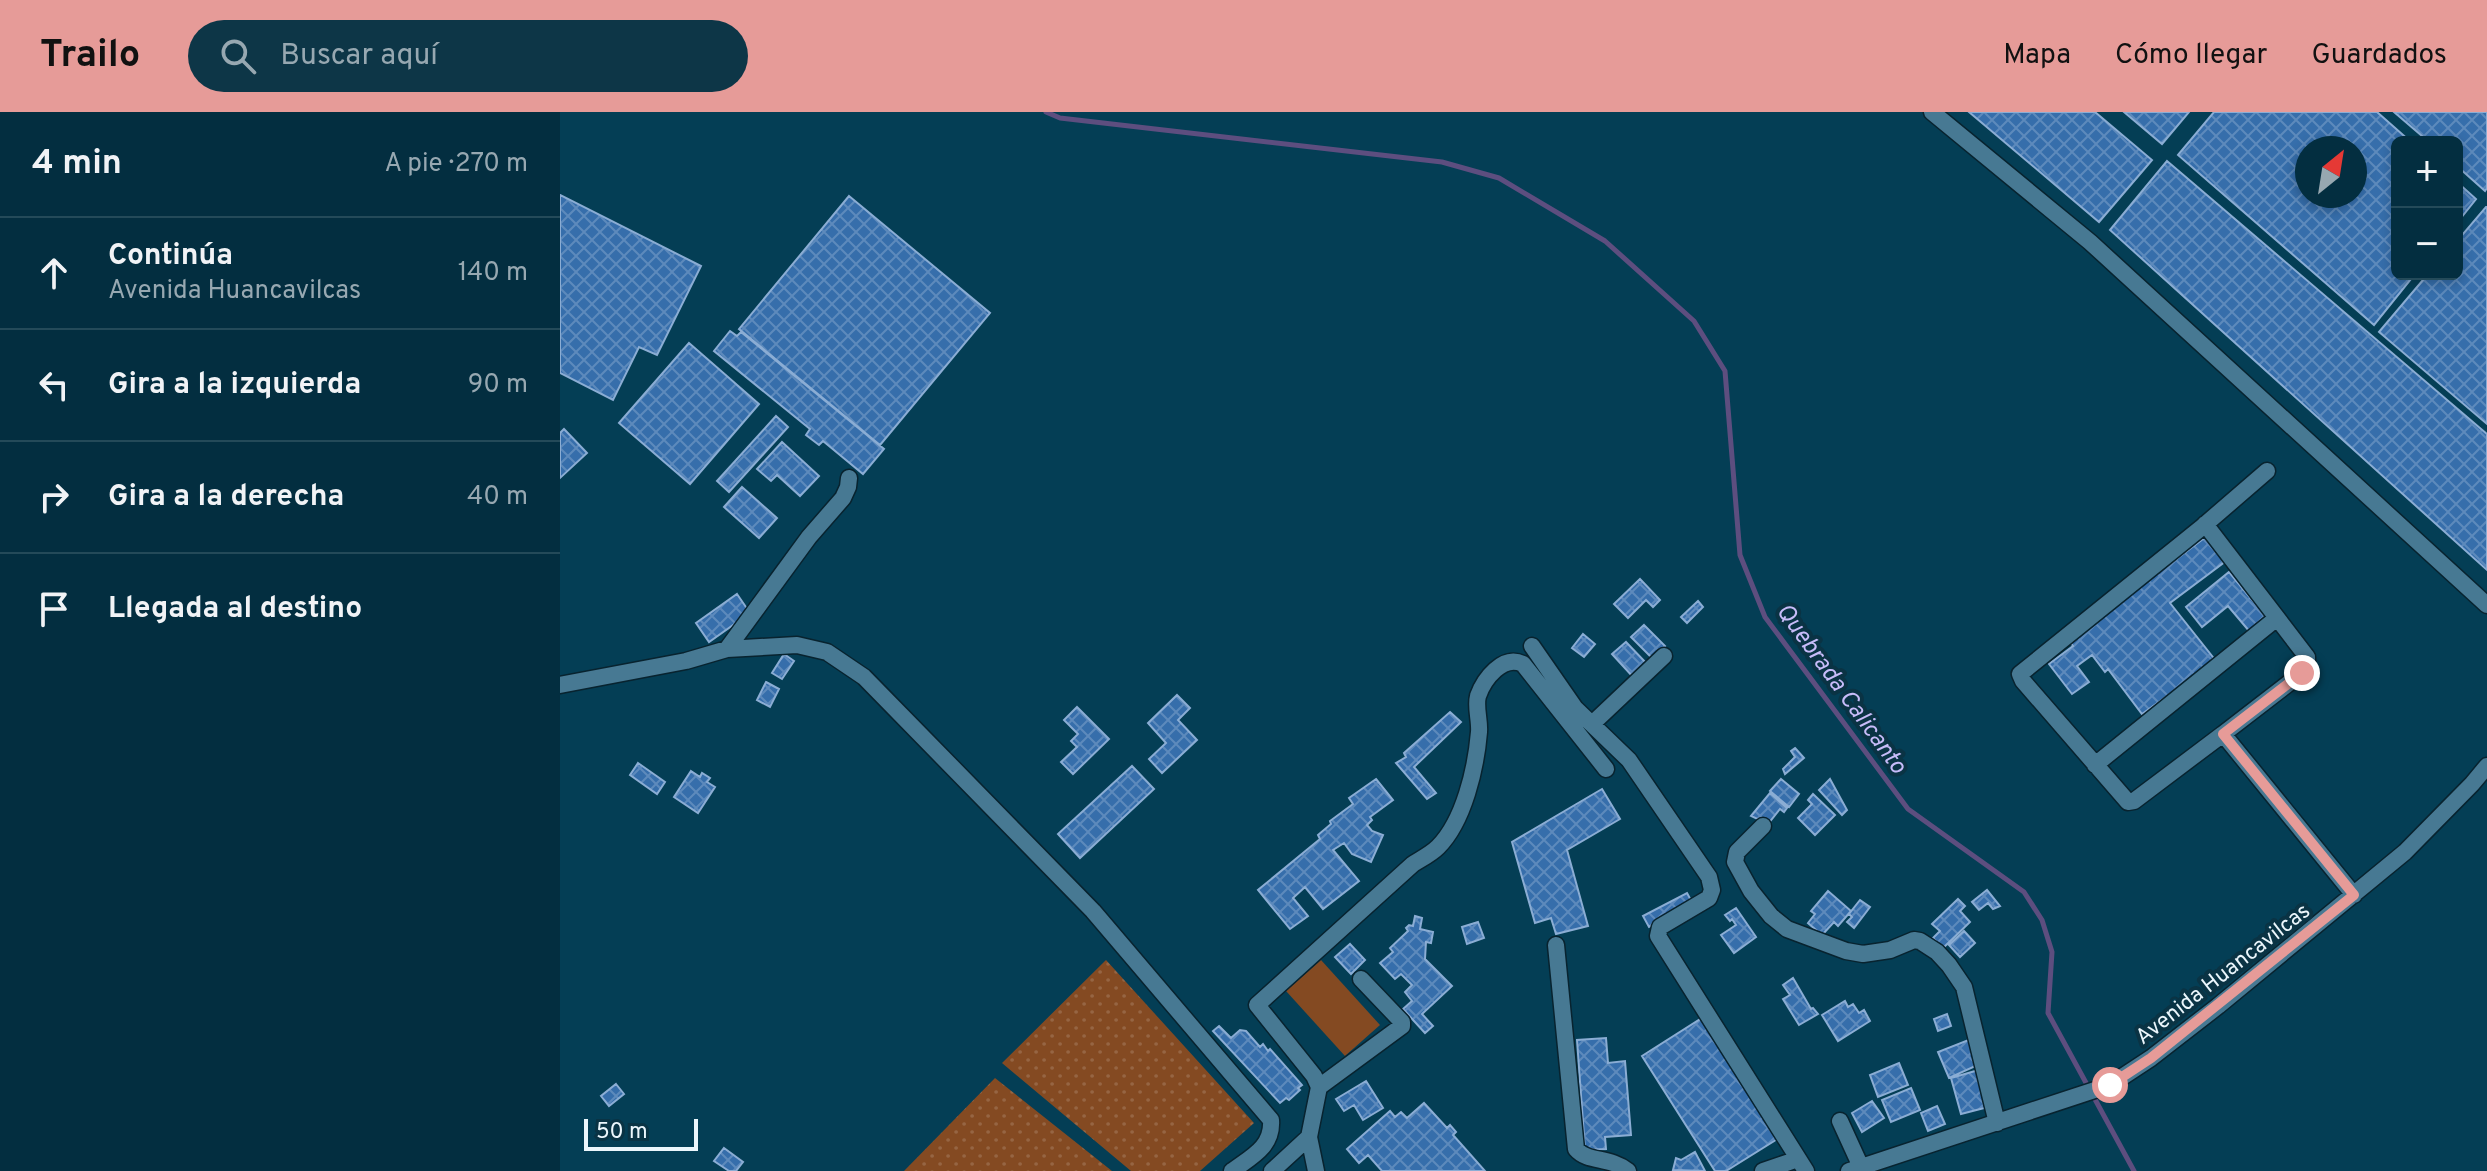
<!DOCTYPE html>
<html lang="es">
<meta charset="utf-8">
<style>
body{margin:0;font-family:Overpass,sans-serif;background:#0d3647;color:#f1f3f6}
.controls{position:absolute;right:24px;top:24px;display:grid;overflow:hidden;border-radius:12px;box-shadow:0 4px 12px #0003}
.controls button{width:72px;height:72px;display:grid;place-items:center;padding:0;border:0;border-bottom:2px solid #244a59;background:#032e40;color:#f1f3f6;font:40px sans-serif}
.compass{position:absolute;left:1735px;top:24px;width:72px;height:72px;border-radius:50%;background:#032e40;box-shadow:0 4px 12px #0003;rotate:30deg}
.scale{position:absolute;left:24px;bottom:20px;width:114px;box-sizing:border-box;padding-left:8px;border:4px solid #ebf6fc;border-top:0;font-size:22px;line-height:28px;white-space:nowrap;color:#ebf6fc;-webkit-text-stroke:6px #0a3344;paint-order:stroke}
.stop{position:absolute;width:24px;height:24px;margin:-18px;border:6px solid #e69b98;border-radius:50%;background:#fff}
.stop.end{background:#e69b98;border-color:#fff;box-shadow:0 2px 8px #0008}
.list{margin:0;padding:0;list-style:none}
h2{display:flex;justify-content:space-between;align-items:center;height:104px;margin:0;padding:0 32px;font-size:34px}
h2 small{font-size:26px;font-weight:400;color:#97a8b1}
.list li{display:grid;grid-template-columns:52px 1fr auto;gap:24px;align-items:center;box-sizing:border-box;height:112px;padding:0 32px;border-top:2px solid #244a59}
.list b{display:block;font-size:30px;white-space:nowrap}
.list p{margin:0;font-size:26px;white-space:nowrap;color:#97a8b1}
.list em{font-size:26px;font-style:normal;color:#97a8b1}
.icon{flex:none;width:44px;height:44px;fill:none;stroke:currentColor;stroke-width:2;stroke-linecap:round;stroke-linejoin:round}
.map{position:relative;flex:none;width:1927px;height:1059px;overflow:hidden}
header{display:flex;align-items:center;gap:48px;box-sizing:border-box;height:112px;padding:0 40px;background:#e69b98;color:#111}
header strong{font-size:38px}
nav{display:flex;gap:44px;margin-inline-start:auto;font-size:28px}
.search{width:560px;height:72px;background:#0d3647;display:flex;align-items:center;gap:20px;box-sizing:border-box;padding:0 28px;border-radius:44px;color:#97a8b1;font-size:30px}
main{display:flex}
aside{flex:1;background:#032e40}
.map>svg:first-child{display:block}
.grass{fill:url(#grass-dots)}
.pitch{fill:#844a22}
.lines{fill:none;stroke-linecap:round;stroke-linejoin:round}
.stream{stroke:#5d4e7f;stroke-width:5}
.building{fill:url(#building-cross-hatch);stroke:#8badd4;stroke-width:2;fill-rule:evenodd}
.minor-casing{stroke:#08232f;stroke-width:19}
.minor{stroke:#477993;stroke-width:16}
.route{stroke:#e69b98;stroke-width:10}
.labels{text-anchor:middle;stroke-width:8;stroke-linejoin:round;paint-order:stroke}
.street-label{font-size:22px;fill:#ebf6fc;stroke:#0a3344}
.water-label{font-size:24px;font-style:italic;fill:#c7bcf9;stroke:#0a3344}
</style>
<header>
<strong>Trailo</strong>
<div class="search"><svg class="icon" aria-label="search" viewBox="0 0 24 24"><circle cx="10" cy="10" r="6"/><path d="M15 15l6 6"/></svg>Buscar aquí</div>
<nav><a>Mapa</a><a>Cómo llegar</a><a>Guardados</a></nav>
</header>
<main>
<aside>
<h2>4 min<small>A pie · 270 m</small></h2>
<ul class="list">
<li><svg class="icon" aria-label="ahead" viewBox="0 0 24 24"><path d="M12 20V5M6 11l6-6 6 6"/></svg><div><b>Continúa</b><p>Avenida Huancavilcas</p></div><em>140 m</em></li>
<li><svg class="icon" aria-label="left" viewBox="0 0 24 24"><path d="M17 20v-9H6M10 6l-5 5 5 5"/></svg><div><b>Gira a la izquierda</b></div><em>90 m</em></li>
<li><svg class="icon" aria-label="right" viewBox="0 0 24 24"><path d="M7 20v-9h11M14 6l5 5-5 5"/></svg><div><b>Gira a la derecha</b></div><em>40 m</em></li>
<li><svg class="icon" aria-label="arrive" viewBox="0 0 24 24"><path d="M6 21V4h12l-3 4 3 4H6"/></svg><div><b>Llegada al destino</b></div></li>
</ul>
</aside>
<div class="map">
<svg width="1927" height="1059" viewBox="0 0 1927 1059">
<defs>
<pattern id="grass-dots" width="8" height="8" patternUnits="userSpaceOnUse" patternTransform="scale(2)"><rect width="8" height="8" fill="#844a22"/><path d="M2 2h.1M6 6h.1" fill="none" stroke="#966543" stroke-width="1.8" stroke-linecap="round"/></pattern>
<pattern id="building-cross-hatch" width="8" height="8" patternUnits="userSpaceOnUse" patternTransform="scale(2)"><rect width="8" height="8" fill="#366eab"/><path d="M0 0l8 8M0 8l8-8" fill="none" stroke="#5d8abc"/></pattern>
</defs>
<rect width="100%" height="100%" fill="#043e55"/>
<path class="grass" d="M546,848L694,1011L640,1059H571L442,951Z
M435,966L552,1059H344Z"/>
<path class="pitch" d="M761,848L820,913L785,944L726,879Z"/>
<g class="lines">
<path class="stream" d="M486,0L500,6L882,50L939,66L1045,129L1134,209L1165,259L1180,443L1205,505L1348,697L1464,780L1482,808L1492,840L1488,901L1574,1059"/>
</g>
<path class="building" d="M1409,0H1535L1592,48L1539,110Z
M1564,0H1629L1602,32Z
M1654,0H1817L1851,30H1837V162H1855L1814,213L1618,43ZM1747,36H1795V84H1747Z
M1834,0H1927V76L1925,79L1897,54V30H1869Z
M1607,49L1927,322V458L1550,118Z
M1897,70L1916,87L1897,111Z
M0,83L141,154L97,243L79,235L53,288L0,261Z
M289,84L430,201L320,333L179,217Z
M1926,95H1927V312L1819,220L1868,162H1897V129Z
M170,219L177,224L181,220L324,337L303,362L263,329L259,333L246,323L250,317L154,239Z
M129,231L199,292L130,372L59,311Z
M216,304L228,315L169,380L157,369Z
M4,317L27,341L0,366V321Z
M222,330L259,364L240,384L217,363L211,369L197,357Z
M182,375L217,406L199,426L164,395Z
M1647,424L1666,449L1610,491L1656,549L1582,602L1548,557L1545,560L1532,543L1517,554L1529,570L1512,582L1489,552L1513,534L1509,528Z
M1669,460L1707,506L1690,520L1668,494L1642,515L1626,495Z
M1080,467L1100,488L1093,495L1086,488L1068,506L1054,492Z
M177,482L190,501L149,530L136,511Z
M1138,489L1143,495L1127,511L1121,505Z
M1084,513L1105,534L1093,547L1071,525Z
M1023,522L1035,532L1024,545L1012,536Z
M1066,530L1088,553L1074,566L1052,542Z
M224,542L234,549L222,567L212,561Z
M206,570L219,577L210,595L197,588Z
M617,583L630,596L618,608L637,628L602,661L589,647L606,631L588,611Z
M517,595L549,627L513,662L501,650L517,635L511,629L518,622L504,608Z
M890,600L901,610L854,655L876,681L867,687L836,651L846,645L844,641Z
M1235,636L1244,646L1225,662L1223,657L1235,645L1231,639Z
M78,651L105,670L97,682L70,663Z
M572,654L594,677L520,746L498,722Z
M131,659L140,665L142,661L150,666L147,670L155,675L138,701L114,685Z
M816,667L833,688L810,705L812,708L807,713L812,719L823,723L811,750L792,742L784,731L773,738L799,769L763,797L745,775L733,786L748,804L730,817L698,778L760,727L758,723L771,712L770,709L793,692L789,686Z
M1221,667L1239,682L1229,695L1210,679Z
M1270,667L1287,698L1282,703L1259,678Z
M1042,677L1060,707L1007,738L1028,814L996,822L991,806L975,811L952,730Z
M1210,681L1227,696L1224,700L1220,697L1208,712L1191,704Z
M1253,682L1275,703L1255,723L1238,706L1252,692L1248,688Z
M1427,778L1440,794L1433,797L1428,791L1419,798L1412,790Z
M1268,779L1291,799L1278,814L1274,810L1262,823L1248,811L1255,802L1251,799Z
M1127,781L1133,792L1089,815L1083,804Z
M1398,787L1405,794L1400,799L1410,810L1383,836L1373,826L1380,819L1372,812Z
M1300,788L1310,795L1294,816L1287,810L1292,805L1289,802Z
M1176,796L1196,825L1174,841L1161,823L1176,813L1172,807L1170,809L1165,803Z
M855,804L862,806L860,817L873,820L871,831L866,830L865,847L892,874L862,902L873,914L865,921L843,897L852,889L845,880L852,873L841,862L835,867L820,851L833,840L830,836L848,819L846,816L849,813L853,814Z
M918,810L924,826L907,832L902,815Z
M1404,819L1415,831L1400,845L1389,833Z
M790,832L805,848L791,862L775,845Z
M1233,866L1251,897L1253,896L1258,902L1239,913L1223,887L1230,883L1223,873Z
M1285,889L1288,895L1293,892L1299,901L1304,898L1310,909L1278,929L1262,903Z
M1387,902L1391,914L1378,919L1374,907Z
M1142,906L1219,1026L1166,1059H1155L1082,944Z
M659,914L671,926L680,918L686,919L700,935L703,932L708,939L710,937L742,973L738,976L740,978L729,988L726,986L720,991L653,919Z
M1046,926L1048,951L1065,949L1071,1023L1045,1025L1046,1037L1025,1038L1017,928Z
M1411,927L1420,952L1389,966L1378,940Z
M1339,951L1348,973L1318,985L1310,963Z
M1422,957L1432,994L1401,1002L1391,966Z
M806,969L823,996L803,1008L794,993L784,999L776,987Z
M56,972L64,982L49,994L41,984Z
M1351,976L1360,998L1331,1010L1322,988Z
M1312,989L1324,1006L1302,1020L1292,1001Z
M864,991L887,1016L890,1013L896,1020L893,1023L925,1059H822L808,1043L799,1051L787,1037L830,999L835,1005L841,1000L847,1006Z
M1377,994L1385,1012L1368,1019L1361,1001Z
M164,1036L183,1050L176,1059H169L154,1049Z
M1135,1040L1145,1059L1113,1058L1116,1046L1121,1048Z"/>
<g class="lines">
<defs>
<path id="minor" d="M1372,0L1530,130L1927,493
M1707,359L1641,416L1460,562L1463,569L1568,690L1574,689L1663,622L1794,783
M1645,412L1747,545V555L1742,561L1663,622
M972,534L1015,596L1069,648L1149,765L1152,778L1149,786L1100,815L1098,824L1246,1059
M167,537L249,425L283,386L288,375L289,366
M0,573L126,549L167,537L237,533L267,540L304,565L533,799L711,1008C713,1035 691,1045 672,1059
M1032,612L1104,544
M1535,653L1717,506
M1203,714L1177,740L1175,750L1191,779L1211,804L1227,817L1286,839L1303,842L1330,838L1354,828L1360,829L1377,840L1389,853L1404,875L1437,1011
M996,833L1016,1037C1028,1051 1049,1044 1068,1059
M759,975L842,914V910L801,867
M1280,1009L1301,1055
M712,1059L749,1025
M756,1059L749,1025L759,975L754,964L697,893L853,752C861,747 871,742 878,735C904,709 916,656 919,620C920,608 915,595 918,584C924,567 943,542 963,552L1046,657
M1203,1059L1238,1047
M1289,1059L1550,973L1591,946L1658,894L1845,740L1912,672L1927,654"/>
</defs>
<use href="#minor" class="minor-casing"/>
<use href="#minor" class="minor"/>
</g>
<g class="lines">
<path class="route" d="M1550,973L1591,946L1794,783L1663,622L1742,561"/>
</g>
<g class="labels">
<g class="street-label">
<text transform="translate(1662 861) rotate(-38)" y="8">Avenida Huancavilcas</text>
</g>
<g class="water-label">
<text transform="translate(1282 576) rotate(54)" y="8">Quebrada Calicanto</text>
</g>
</g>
</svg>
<div class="controls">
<button>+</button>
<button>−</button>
</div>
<svg class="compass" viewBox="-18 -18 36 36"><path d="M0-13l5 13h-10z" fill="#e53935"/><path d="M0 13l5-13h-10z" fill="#97a8b1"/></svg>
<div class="scale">50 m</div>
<div class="stop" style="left:1550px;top:973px"></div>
<div class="stop end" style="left:1742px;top:561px"></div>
</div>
</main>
